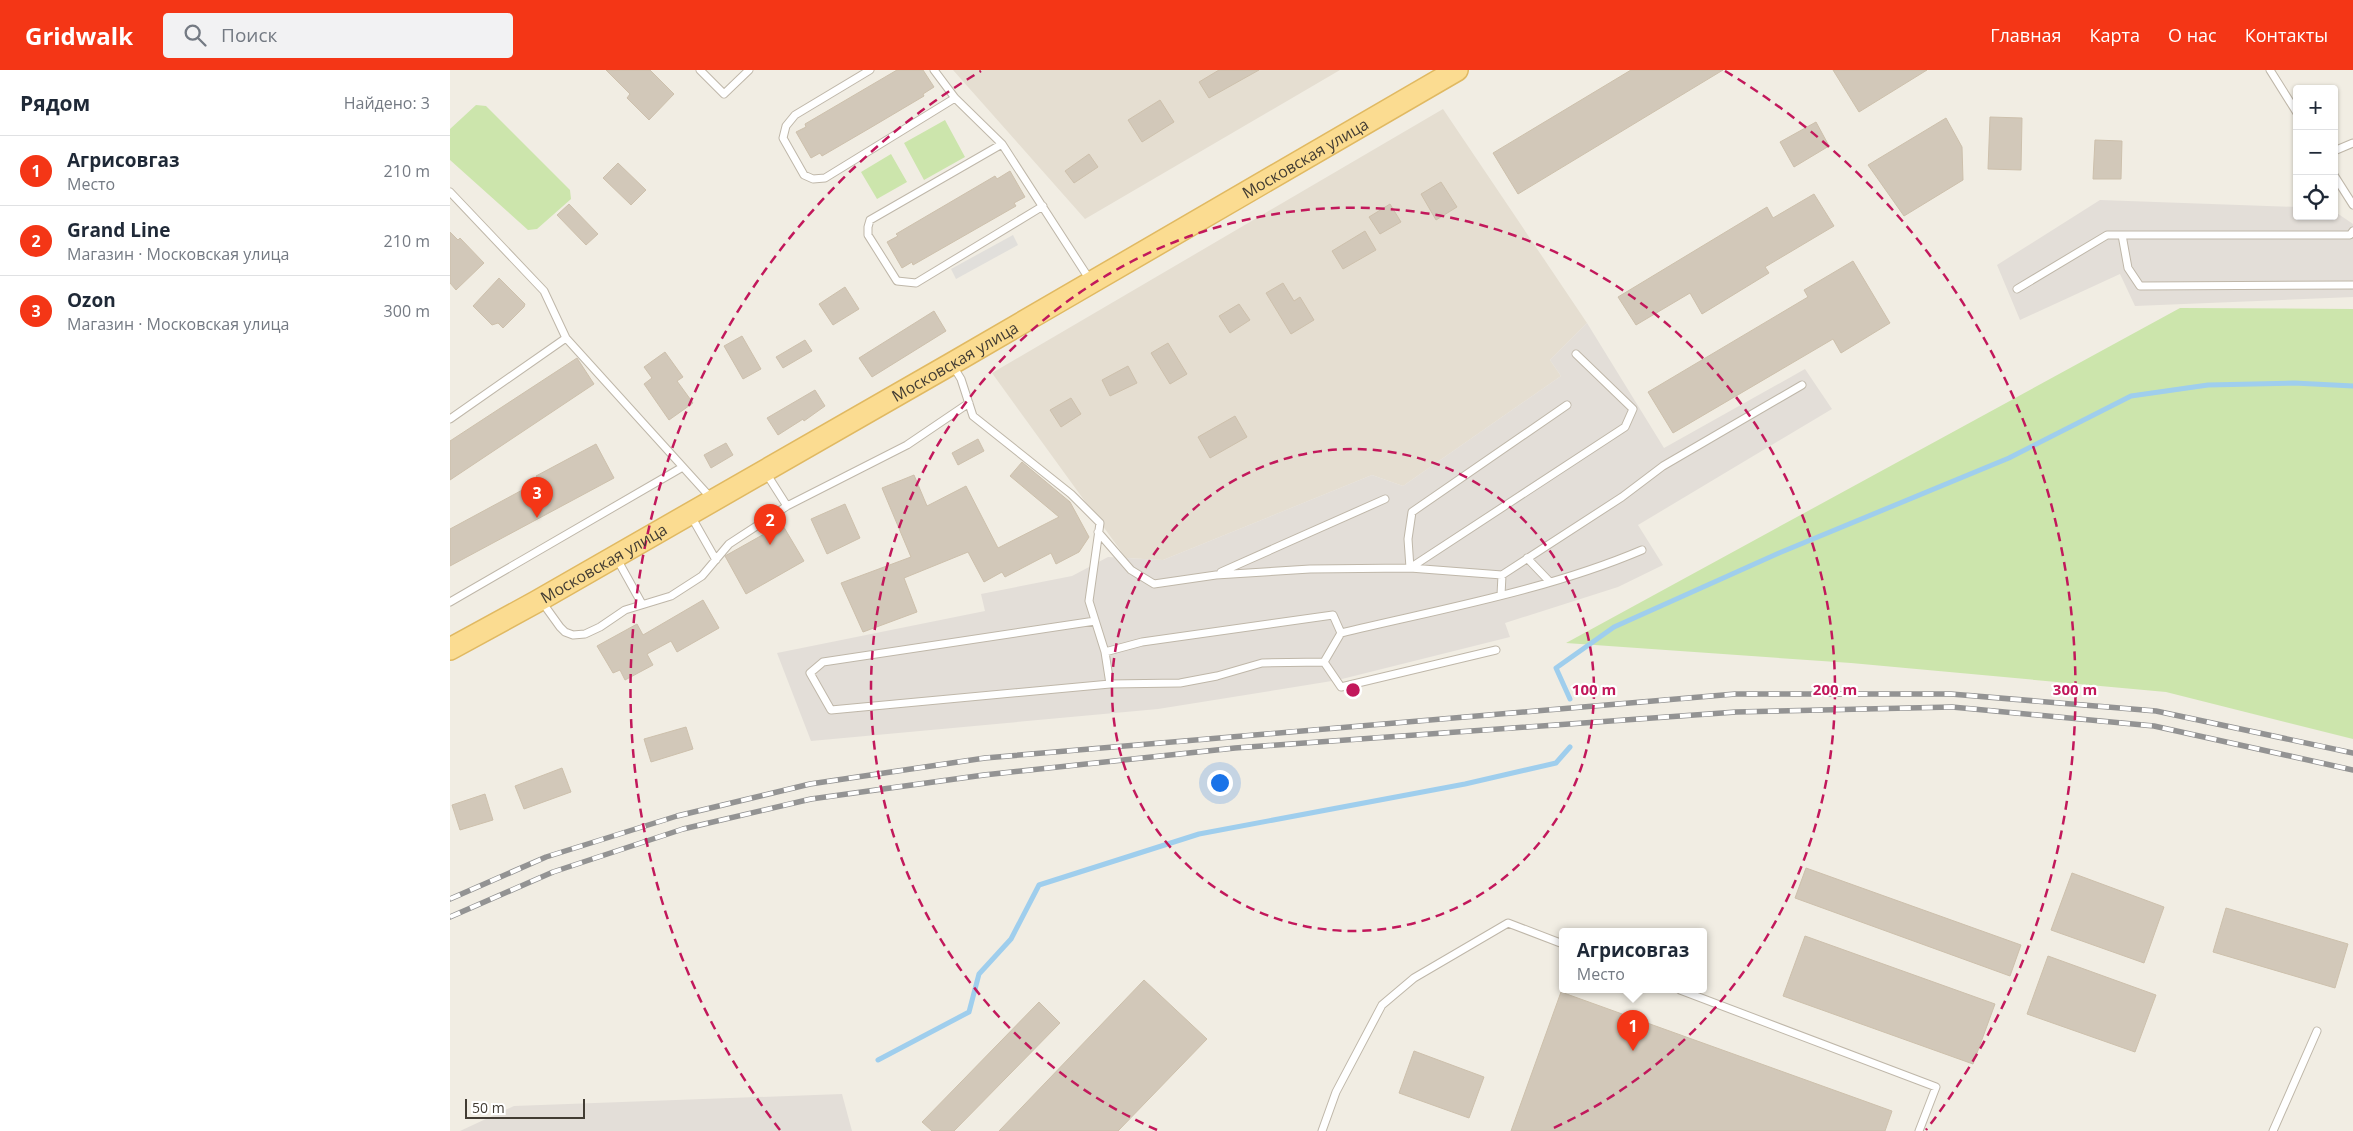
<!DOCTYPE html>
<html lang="ru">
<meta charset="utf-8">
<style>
body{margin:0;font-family:"Open Sans",sans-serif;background:#f2f2f3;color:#1f2937}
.controls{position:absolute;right:15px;top:15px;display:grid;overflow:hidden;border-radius:5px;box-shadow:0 1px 4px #0004}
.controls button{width:45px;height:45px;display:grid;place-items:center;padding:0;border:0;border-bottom:1px solid #e0e1e3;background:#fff;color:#1f2937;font:25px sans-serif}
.scale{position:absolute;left:15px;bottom:12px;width:120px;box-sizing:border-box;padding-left:5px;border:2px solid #423c33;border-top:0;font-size:14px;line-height:18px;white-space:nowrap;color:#423c33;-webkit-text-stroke:4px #fff;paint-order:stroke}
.you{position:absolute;left:769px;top:712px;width:18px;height:18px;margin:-12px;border:4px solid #fff;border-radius:50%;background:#1a73e8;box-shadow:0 0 0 8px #1a73e833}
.badge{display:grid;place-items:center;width:32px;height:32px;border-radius:50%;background:#f43616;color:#fff;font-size:16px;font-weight:700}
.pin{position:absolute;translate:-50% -41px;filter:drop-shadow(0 1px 2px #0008)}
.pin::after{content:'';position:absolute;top:26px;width:18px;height:15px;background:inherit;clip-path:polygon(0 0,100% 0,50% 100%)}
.popup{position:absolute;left:1109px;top:858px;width:148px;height:65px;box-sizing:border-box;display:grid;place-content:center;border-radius:5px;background:#fff;filter:drop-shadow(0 1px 4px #0005);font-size:16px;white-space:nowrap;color:#747a83}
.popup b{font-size:19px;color:#1f2937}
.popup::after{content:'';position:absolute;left:50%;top:100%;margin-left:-10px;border:10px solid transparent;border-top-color:#fff}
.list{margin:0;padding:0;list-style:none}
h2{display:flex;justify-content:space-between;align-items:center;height:65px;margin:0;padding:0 20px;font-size:21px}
h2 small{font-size:16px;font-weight:400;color:#747a83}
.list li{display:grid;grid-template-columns:32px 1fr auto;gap:15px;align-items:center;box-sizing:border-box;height:70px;padding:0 20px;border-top:1px solid #e0e1e3}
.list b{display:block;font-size:19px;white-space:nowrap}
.list p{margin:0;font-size:16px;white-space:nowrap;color:#747a83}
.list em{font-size:16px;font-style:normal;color:#747a83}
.icon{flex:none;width:28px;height:28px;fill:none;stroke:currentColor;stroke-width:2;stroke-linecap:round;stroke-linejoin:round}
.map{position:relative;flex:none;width:1903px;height:1061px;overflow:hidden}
header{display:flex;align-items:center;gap:30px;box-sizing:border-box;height:70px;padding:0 25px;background:#f43616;color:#fff}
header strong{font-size:24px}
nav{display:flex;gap:28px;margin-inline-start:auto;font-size:18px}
.search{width:350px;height:45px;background:#f2f2f3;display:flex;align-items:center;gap:12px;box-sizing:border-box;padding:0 18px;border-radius:5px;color:#747a83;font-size:19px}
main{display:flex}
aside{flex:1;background:#fff}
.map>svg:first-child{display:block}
.residential{fill:#e5ded1}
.industrial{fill:#e3ded8}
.green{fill:#cce5ac}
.parking{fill:#e1dfdb}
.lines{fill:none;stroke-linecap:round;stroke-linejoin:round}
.stream{stroke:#9fceed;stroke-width:5}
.building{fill:#d2c8b9;stroke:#cdc0ac}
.service-casing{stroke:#bfb7a9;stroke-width:9}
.primary-casing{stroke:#e0b962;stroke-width:24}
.service{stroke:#fff;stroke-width:7}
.primary{stroke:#fbdc91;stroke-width:21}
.rail-casing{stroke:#939393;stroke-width:5.5}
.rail{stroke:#fff;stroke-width:4;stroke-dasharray:11;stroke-linecap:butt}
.ring{fill:none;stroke:#c2185b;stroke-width:2.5;stroke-dasharray:9 6}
.labels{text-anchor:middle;stroke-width:4.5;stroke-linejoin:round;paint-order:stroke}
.street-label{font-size:16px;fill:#423c33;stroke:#fff}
.centre{fill:#c2185b;stroke:#fff;stroke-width:2.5}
.ring-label{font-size:15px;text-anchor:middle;font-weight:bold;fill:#c2185b;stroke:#fff;stroke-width:4.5;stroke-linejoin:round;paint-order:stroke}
</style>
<header>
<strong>Gridwalk</strong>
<div class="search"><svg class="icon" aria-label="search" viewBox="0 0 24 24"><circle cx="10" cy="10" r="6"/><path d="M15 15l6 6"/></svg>Поиск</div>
<nav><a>Главная</a><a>Карта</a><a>О нас</a><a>Контакты</a></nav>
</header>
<main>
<aside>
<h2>Рядом<small>Найдено: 3</small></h2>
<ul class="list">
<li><span class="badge">1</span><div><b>Агрисовгаз</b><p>Место</p></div><em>210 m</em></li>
<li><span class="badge">2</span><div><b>Grand Line</b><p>Магазин · Московская улица</p></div><em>210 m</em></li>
<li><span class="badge">3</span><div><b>Ozon</b><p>Магазин · Московская улица</p></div><em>300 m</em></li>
</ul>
</aside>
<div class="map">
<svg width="1903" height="1061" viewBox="0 0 1903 1061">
<rect width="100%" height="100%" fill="#f1ede3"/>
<path class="residential" d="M503,0H890L635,149Z
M993,39L1137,253L1100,290L1111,306L953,416L922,405L713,490L676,488L542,303Z"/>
<path class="industrial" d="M1650,130L1847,137V146H1884V141L1903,154V227L1685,236L1670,204L1570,250L1547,195Z
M1137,253L1214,378L1355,299L1382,339L1188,455L1213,495L1168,517L1055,553L1060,567L888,610L708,639L361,671L327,583L535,541L531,524L622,506L658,487L713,490L922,405L953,416L1111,306L1100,290Z
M392,1024L402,1061H10L64,1036Z"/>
<path class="green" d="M26,35L36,36L120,120L121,129L87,159L78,160L0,90V59Z
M495,50L515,87L474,110L454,73Z
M441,84L457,112L427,129L411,102Z
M1730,238L1903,239V669L1716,622L1401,593L1116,573Z"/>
<path class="parking" d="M563,165L568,175L506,209L501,199Z"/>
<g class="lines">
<path class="stream" d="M1120,629L1106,598L1164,557L1329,483L1559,388L1681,326L1758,315L1844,313L1903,316
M428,990L519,942L529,904L561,869L589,815L749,764L1015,714L1106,693L1120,677"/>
</g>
<path class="building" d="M156,0H200L224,24L199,50L177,28L180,24Z
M447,0H473L484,17L473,24L474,26L420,58L372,86L370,83L361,88L346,62L356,57L355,54Z
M769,0H809L759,28L749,12Z
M1181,0H1273L1068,124L1043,83Z
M1383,0H1477L1409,42Z
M710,30L724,52L692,72L678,50Z
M1540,47L1572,48L1571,100L1538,99Z
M1496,48L1512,77L1513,110L1454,146L1418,95Z
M1366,52L1379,76L1344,97L1330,72Z
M1645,70L1672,71L1671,109H1643Z
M639,84L648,97L624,113L615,101Z
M168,93L196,120L181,135L153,108Z
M560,101L575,127L564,133L566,136L463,195L462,192L452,198L437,172L448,166L446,164L545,106L547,109Z
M991,112L1007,137L986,150L971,124Z
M1364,124L1384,156L1315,197L1319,203L1252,244L1240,223L1186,255L1168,227L1317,137L1323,148Z
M119,134L148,164L136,175L107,145Z
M940,134L951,152L930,164L919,147Z
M915,161L926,180L893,199L882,181Z
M0,162L8,170L10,168L34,193L6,220L0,213Z
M1403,191L1440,253L1391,283L1383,269L1223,363L1198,322L1358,227L1354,220Z
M49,208L75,234L74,237L53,258L48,253L42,255L23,236Z
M833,213L844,231L850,227L864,250L841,264L816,223Z
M395,217L409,239L383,255L369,234Z
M789,234L800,250L780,263L769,246Z
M484,241L496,261L422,307L409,288Z
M292,266L311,299L293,309L274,276Z
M355,270L362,281L333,298L326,287Z
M718,273L737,304L720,314L701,283Z
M215,282L233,307L227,311L243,333L219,350L194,314L202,308L194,297Z
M127,288L144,314L0,410V371Z
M678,296L687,313L660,326L652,310Z
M365,320L375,336L354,351L353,349L350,351L328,365L317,348Z
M621,328L631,344L611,357L600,340Z
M785,346L797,367L760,388L748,367Z
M528,369L534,381L508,395L502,383Z
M276,373L283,385L261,398L254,385Z
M146,374L164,408L0,496V459L89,411L86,406Z
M572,392L620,432L639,467L629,482L606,494L601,483L555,507L552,502L534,512L518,482L454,508L467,542L413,562L391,513L461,487L432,418L464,405L477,436L516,416L548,478L609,447L560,406Z
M395,434L410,468L377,484L361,449Z
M332,454L354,491L296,524L275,486Z
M253,530L269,558L227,582L221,571L197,584L203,595L175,610L170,600L163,603L147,576L187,554L193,565Z
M236,657L243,679L201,692L194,669Z
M112,698L121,722L74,739L65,716Z
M35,724L43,750L10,760L2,735Z
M1356,798L1571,875L1560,906L1345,828Z
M1622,803L1714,837L1694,893L1601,860Z
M1776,838L1898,874L1885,918L1763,882Z
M1355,866L1545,934L1523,994L1333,926Z
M1598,886L1706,925L1685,982L1577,944Z
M694,910L757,969L668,1061H549Z
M1111,922L1442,1041L1435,1061H1061Z
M589,932L610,953L504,1061H482L472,1052Z
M964,981L1034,1007L1019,1048L949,1023Z"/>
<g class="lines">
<defs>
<path id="service" d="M250,0L274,24L299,0
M420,0L345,45L336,56L333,68L354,105L363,109L375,108L505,28
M484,0L505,28L552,74L640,210
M1820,0L1847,43
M552,74L420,150L418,157V165L447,211L466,213L593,136
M1884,81L1903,73
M1884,105L1903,135
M0,122L94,221L116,268L0,349
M1672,165L1678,198L1690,216L1903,215
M1567,219L1657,165H1900L1903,161
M116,268L261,428
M503,296L511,309L523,346L621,424L650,453L639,531L655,582L660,614L381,640L360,603L373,592L645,551
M1117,335L962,442L958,469L960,498L1175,357L1183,339L1126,284
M316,403L337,436
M241,446L266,490
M648,462L681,500L704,514L766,505L860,499L960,498L1052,505L1172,427L1213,396L1352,315
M1077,488L1099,511
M167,489L192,534
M771,502L935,429
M1051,525L1052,505
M0,532L231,398
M92,532L110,557L115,562L123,565L135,564L150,557L175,540L221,526L252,506L279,474L337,436L457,375L519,333
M891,563C991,539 1098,520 1192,480
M655,582L692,572L883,545L891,563L874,592L812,593L767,606L730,613L660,614
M874,592L891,617L1046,580
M1230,920L1486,1017L1469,1061
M872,1061L886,1022L932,935L964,908L1058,853L1113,874
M1823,1061L1867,961"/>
<g id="primary">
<path id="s1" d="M0,579L86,532L501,294L1007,0"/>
</g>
</defs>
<use href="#service" class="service-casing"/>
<use href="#primary" class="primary-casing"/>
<use href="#service" class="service"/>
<use href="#primary" class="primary"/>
<defs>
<path id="rail" d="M0,829L96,787L227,746L360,714L535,688L1285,624H1501L1706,641L1903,683
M0,847L103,802L233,759L361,729L534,705L785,678L1286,642L1502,637L1704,656L1903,700"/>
</defs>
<use href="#rail" class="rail-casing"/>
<use href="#rail" class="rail"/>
</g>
<g class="ring">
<circle cx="903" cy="620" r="241"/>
<path d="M707 1060A482 482 0 1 1 1099 1060"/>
<path d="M330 1060A722 722 0 0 1 531 1M1275 1A722 722 0 0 1 1476 1060"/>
</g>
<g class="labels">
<g class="street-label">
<text dy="6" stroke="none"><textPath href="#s1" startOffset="986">Московская улица</textPath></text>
<text dy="6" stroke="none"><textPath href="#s1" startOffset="581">Московская улица</textPath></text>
<text dy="6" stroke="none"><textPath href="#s1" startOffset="176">Московская улица</textPath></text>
</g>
</g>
<circle cx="903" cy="620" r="8" class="centre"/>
<g class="ring-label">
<text x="1144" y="625">100 m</text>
<text x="1385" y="625">200 m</text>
<text x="1625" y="625">300 m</text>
</g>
</svg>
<div class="controls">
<button>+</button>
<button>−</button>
<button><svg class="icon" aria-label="locate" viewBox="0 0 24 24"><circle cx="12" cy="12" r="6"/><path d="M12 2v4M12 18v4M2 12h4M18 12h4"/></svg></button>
</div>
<div class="scale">50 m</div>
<div class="you"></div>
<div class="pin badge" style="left:1183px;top:981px">1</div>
<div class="popup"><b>Агрисовгаз</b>Место</div>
<div class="pin badge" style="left:320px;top:475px">2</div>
<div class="pin badge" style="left:87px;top:448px">3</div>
</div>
</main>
